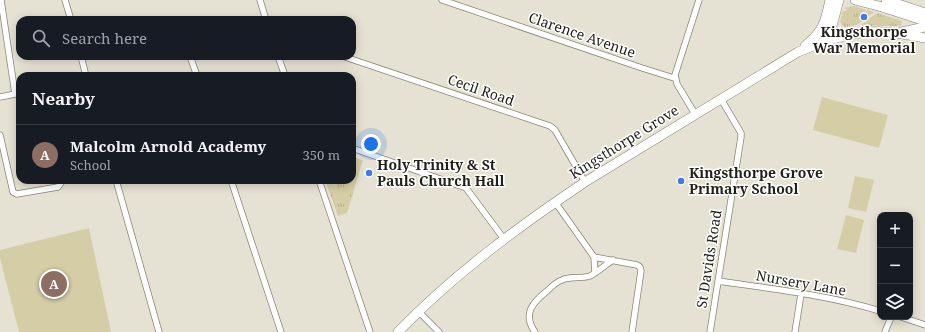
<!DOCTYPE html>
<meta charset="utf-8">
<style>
body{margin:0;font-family:"Noto Serif",serif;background:#242831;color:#f1f3f6}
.controls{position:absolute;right:12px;bottom:12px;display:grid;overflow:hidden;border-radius:8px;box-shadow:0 2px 10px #0003}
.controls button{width:36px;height:36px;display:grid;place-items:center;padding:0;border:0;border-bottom:1px solid #363941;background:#171b24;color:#f1f3f6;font:20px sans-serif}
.you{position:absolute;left:371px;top:144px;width:14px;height:14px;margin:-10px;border:3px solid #fff;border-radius:50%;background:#1a73e8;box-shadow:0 0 0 6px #1a73e833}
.badge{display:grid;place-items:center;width:26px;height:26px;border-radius:50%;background:#4277e8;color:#fff;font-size:13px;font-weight:700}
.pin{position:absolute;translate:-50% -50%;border:2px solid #fff;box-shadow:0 1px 4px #0006}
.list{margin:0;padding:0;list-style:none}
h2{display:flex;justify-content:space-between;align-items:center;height:52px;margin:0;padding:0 16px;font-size:17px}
h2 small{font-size:13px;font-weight:400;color:#9ea1a6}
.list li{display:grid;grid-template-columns:26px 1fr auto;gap:12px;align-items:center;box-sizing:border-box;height:60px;padding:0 16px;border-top:1px solid #363941}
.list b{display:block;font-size:15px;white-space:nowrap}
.list p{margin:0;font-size:13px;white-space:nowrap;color:#9ea1a6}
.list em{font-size:13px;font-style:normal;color:#9ea1a6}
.icon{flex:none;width:22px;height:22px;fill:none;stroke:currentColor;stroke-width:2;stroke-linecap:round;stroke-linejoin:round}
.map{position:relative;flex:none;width:925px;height:332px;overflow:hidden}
.search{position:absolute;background:#171b24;box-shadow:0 2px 10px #0003;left:16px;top:16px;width:340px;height:44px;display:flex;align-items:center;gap:10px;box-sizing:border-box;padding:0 14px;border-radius:12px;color:#9ea1a6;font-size:15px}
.panel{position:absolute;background:#171b24;box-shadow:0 2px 10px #0003;left:16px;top:72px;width:340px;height:112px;border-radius:12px}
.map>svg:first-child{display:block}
.grass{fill:url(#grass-tufts)}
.garden{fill:#d5cda6}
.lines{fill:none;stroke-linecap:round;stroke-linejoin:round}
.minor-casing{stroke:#878476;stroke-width:7}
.primary-casing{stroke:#878476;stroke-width:10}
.trunk-casing{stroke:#878476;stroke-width:10}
.minor{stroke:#fff;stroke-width:5.5}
.primary{stroke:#fff;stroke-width:9}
.trunk{stroke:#fff;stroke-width:9}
.poi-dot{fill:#4277e8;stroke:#fff;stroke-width:1.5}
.labels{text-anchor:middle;stroke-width:3;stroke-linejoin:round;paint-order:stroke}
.poi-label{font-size:14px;font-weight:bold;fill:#201f19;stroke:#fff;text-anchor:start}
.street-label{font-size:14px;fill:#201f19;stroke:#fff}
</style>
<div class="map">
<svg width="925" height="332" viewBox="0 0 925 332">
<defs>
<pattern id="grass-tufts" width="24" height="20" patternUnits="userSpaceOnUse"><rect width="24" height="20" fill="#d5cda6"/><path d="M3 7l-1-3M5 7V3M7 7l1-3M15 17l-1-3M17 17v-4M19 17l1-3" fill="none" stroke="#b7b08e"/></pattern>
</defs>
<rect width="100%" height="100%" fill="#e6e2d3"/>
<path class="grass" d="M854,6L866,10L864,16L867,10L874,12C865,19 855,30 843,26L840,22L843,11H846L847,9L844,8Z
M877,13L902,21L901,26H862V24Z
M352,157L363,160L347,213L338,216L325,180H352Z"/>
<path class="garden" d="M822,97L888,115L879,148L813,130Z
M855,176L874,180L866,212L848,208Z
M846,215L864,220L856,253L837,249Z
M89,228L111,332H19L0,258V250Z"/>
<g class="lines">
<defs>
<path id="minor" d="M1,0L15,94
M65,0L71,20
M260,0L266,20
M442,0L642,68L674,78
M81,56L86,76
M190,56L197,76
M278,56L285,76
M342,56L550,126L555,130L585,182
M0,97L20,93
M695,114L677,84L675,75L699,0
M0,135L13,192L17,194L58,187L61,183V180
M352,148L466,188L504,239
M116,180L159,332
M231,180L281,332
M319,180L370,332
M555,202L594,257L637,265L640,267L641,271L632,332
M594,257L595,273
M718,281C772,289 828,295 880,311
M419,312L439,332
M901,317L925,325
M535,332C522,314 533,302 547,291C552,286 556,282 562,280C571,276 581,279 590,276C598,272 605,265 613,260
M710,332L741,137V133L721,99
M795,332L801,294
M885,332L891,317"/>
<path id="primary" d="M902,32L925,27
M824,41L830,33L839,0
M805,46C824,30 825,23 830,0
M398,332C454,274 518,227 585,182L798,52C829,39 860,28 894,33C905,34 915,36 925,38"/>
<path id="trunk" d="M855,0L882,7L925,21
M886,0L925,13"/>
</defs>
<use href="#minor" class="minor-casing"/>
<use href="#primary" class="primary-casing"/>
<use href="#trunk" class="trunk-casing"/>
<use href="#minor" class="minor"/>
<use href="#primary" class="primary"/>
<use href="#trunk" class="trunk"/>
</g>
<g class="poi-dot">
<circle cx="864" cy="17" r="4"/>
<circle cx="369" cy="173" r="4"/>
<circle cx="681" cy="181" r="4"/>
</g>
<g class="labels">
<g class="poi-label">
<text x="864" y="37" text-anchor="middle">Kingsthorpe<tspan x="864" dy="16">War Memorial</tspan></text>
<text x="377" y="170">Holy Trinity &amp; St<tspan x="377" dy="16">Pauls Church Hall</tspan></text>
<text x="689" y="178">Kingsthorpe Grove<tspan x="689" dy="16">Primary School</tspan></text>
</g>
<g class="street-label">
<text transform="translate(582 35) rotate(19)" y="5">Clarence Avenue</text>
<text transform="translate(481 90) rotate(19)" y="5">Cecil Road</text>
<text transform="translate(624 142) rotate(-32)" y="5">Kingsthorpe Grove</text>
<text transform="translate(709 259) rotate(-81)" y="5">St Davids Road</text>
<text transform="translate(801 283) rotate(10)" y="5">Nursery Lane</text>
</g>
</g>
</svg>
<div class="controls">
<button>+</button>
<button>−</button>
<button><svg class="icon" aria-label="layers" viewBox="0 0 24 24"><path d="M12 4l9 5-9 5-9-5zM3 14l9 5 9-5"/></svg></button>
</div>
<div class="you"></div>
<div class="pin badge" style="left:54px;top:284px;background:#8d6e63">A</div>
<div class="search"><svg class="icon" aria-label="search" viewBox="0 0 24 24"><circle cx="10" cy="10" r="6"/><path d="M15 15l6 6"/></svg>Search here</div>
<section class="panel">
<h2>Nearby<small></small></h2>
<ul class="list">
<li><span class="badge" style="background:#8d6e63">A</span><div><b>Malcolm Arnold Academy</b><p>School</p></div><em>350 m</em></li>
</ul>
</section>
</div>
